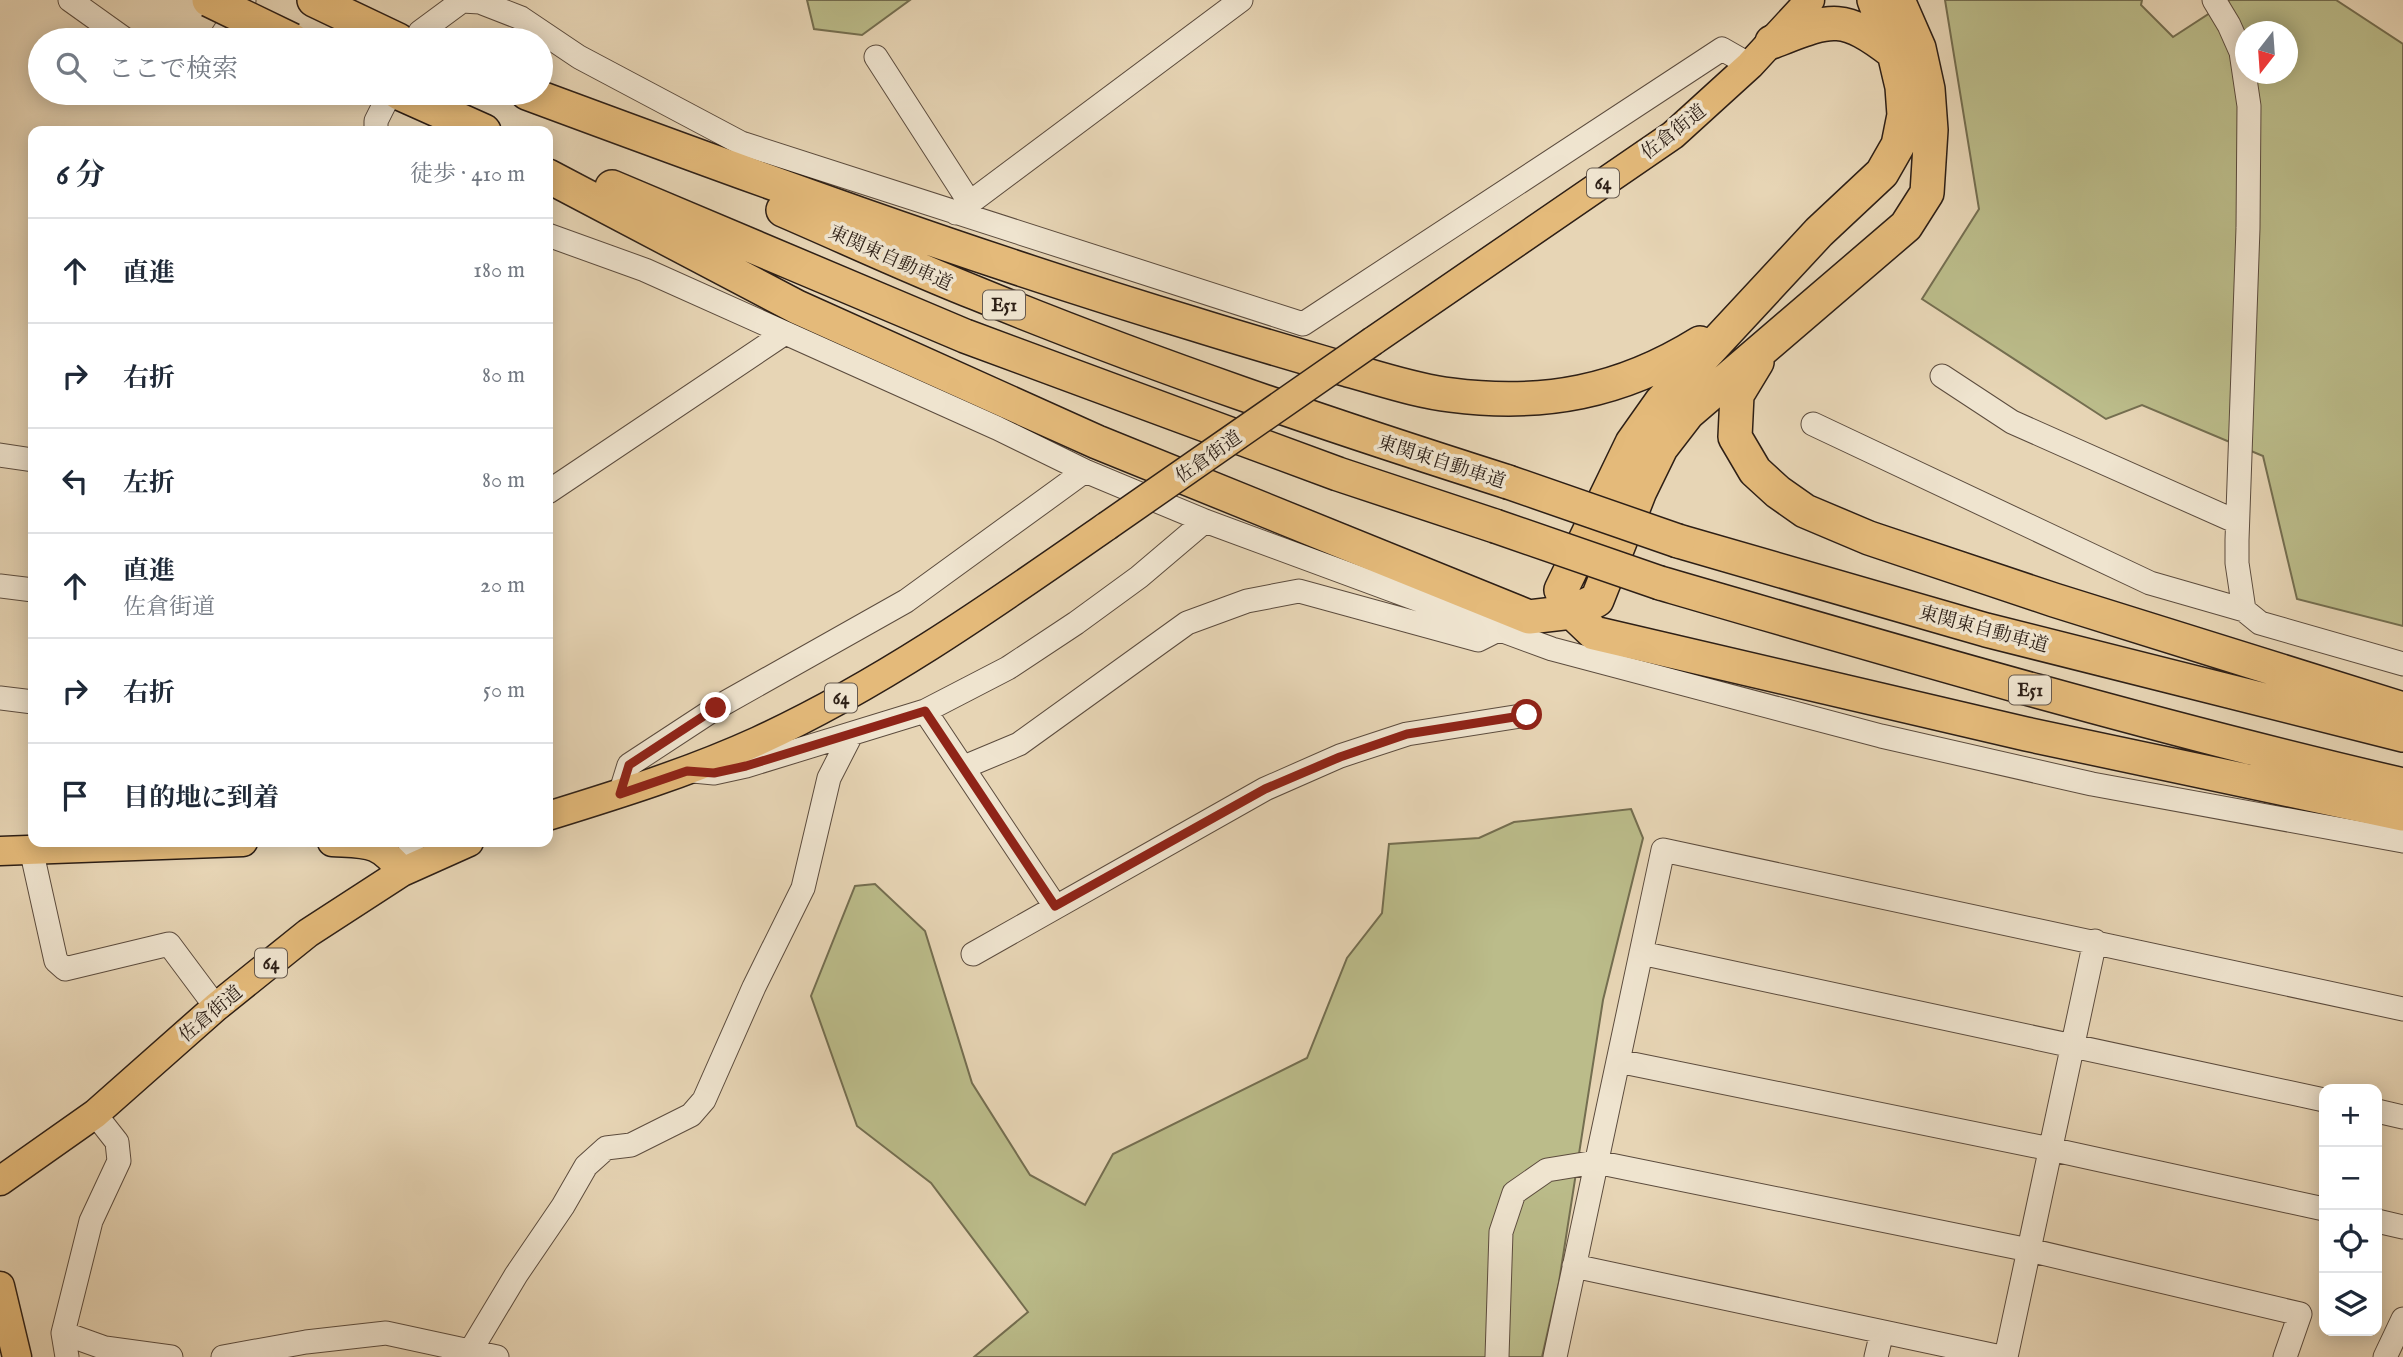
<!DOCTYPE html>
<html lang="ja">
<meta charset="utf-8">
<style>
body{margin:0;font-family:"IM FELL English","Noto Serif JP",serif;background:#f6f6f7;color:#1f2937}
.controls{position:absolute;right:21px;bottom:21px;display:grid;overflow:hidden;border-radius:14px;box-shadow:0 4px 18px #0003}
.controls button{width:63px;height:63px;display:grid;place-items:center;padding:0;border:0;border-bottom:2px solid #e0e1e3;background:#fff;color:#1f2937;font:35px sans-serif}
.compass{position:absolute;left:2235px;top:21px;width:63px;height:63px;border-radius:50%;background:#fff;box-shadow:0 4px 18px #0003;rotate:197deg}
.stop{position:absolute;width:21px;height:21px;margin:-16px;border:5px solid #8f2418;border-radius:50%;background:#fff}
.stop.end{background:#8f2418;border-color:#fff;box-shadow:0 2px 7px #0008}
.list{margin:0;padding:0;list-style:none}
h2{display:flex;justify-content:space-between;align-items:center;height:91px;margin:0;padding:0 28px;font-size:30px}
h2 small{font-size:23px;font-weight:400;color:#747a83}
.list li{display:grid;grid-template-columns:46px 1fr auto;gap:21px;align-items:center;box-sizing:border-box;height:105px;padding:0 28px;border-top:2px solid #e0e1e3}
.list b{display:block;font-size:26px;white-space:nowrap}
.list p{margin:0;font-size:23px;white-space:nowrap;color:#747a83}
.list em{font-size:23px;font-style:normal;color:#747a83}
.icon{flex:none;width:38px;height:38px;fill:none;stroke:currentColor;stroke-width:2;stroke-linecap:round;stroke-linejoin:round}
.map{position:relative;flex:none;width:2403px;height:1357px;overflow:hidden}
.search{position:absolute;background:#fff;box-shadow:0 4px 18px #0003;left:28px;top:28px;width:525px;height:77px;display:flex;align-items:center;gap:18px;box-sizing:border-box;padding:0 24px;border-radius:38px;color:#747a83;font-size:26px}
.panel{position:absolute;background:#fff;box-shadow:0 4px 18px #0003;left:28px;top:126px;width:525px;height:721px;border-radius:14px}
.map>svg:first-child{display:block}
.green{fill:#bbbc8a;stroke:#746e50;stroke-width:2;fill-rule:evenodd}
.lines{fill:none;stroke-linecap:round;stroke-linejoin:round}
.minor-casing{stroke:#5c4c3e;stroke-width:25}
.major-casing{stroke:#2d1f16;stroke-width:31}
.highway-casing{stroke:#2d1f16;stroke-width:36}
.minor{stroke:#efe4cf;stroke-width:23}
.major{stroke:#e4ba7a;stroke-width:28}
.highway{stroke:#e4ba7a;stroke-width:33}
.major-bridge-casing{stroke:#2d1f16;stroke-width:31;stroke-linecap:butt}
.highway-bridge-casing{stroke:#2d1f16;stroke-width:36;stroke-linecap:butt}
.major-bridge{stroke:#e4ba7a;stroke-width:28}
.highway-bridge{stroke:#e4ba7a;stroke-width:33}
.route{stroke:#8f2418;stroke-width:9}
.labels{text-anchor:middle;stroke-width:7;stroke-linejoin:round;paint-order:stroke}
.shield{fill:#efe4cf;stroke:#675a4e;stroke-width:2}
.shield-label{font-size:18px;font-weight:bold;fill:#2d1f16}
.street-label{font-size:19px;fill:#2d1f16;stroke:#efe4cf}
</style>
<div class="map">
<svg width="2403" height="1357" viewBox="0 0 2403 1357">
<rect width="100%" height="100%" fill="#e7d5b5"/>
<filter id="stains"><feTurbulence type="fractalNoise" baseFrequency=".00286" numOctaves="4"/><feColorMatrix values="0 0 0 0 .2 0 0 0 0 .09 0 0 0 0 .02 0 0 0 .5 -.17"/></filter>
<radialGradient id="worn" r=".72"><stop offset=".6" stop-color="#630" stop-opacity="0"/><stop offset="1" stop-color="#630" stop-opacity=".3"/></radialGradient>
<path class="green" d="M807,0H910L862,35L814,29Z
M1945,0H2142L2141,5L2173,37L2230,0H2336L2403,44V626L2297,599L2263,456L2142,405L2106,419L1922,299L1979,209ZM2246,32H2288V74H2246Z
M1631,809L1643,838L1603,1000L1559,1282L1542,1357H974L1028,1312L931,1183L857,1126L811,996L855,886L875,884L925,931L972,1083L1030,1175L1085,1205L1113,1154L1307,1058L1347,958L1382,913L1389,844L1479,838L1514,822Z"/>
<g class="lines">
<defs>
<path id="minor" d="M70,0L126,40
M2214,0L2229,25L2241,52L2249,106L2248,228L2237,540V563L2244,610L2260,623L2403,664
M219,40L244,1
M416,40L420,32L462,1L480,2L521,18L579,57L741,143L1303,324L1722,49L1750,65
M876,57L970,203
M376,131V121L390,93
M956,213L1241,0
M548,235L645,270L997,428L1085,471L1205,521L1552,649L1881,736L2092,784L2403,841
M1942,376L2012,422L2237,522
M1813,424L2150,583L2244,610
M0,455L33,460
M548,492L785,333
M0,586L33,590
M0,698L33,702
M925,711L1055,906
M964,767L1019,744L1187,623L1247,601L1299,591L1478,640L1500,629
M693,771L714,773L746,766L925,711L1008,668L1076,623L1139,577L1205,521
M620,794L629,765L716,708L906,601L1085,471
M31,849L56,961L65,969L169,944L216,1007
M402,872L413,842
M1641,953L2324,1100
M973,954L1265,789L1340,756L1407,734L1527,715
M1618,1061L2050,1149L2324,1209
M2377,1111L2403,1117
M2377,1221L2403,1227
M1574,1266L2001,1357
M63,1333L105,1348L171,1357
M471,1350L516,1275L563,1206L586,1166L606,1148L631,1145L691,1115L704,1100L754,987L803,888L829,778L851,735
M67,1357L63,1333L91,1221L119,1161L117,1142L95,1114
M223,1357L306,1342L386,1333L497,1357
M1497,1357L1501,1232L1514,1193L1547,1170L1596,1162L2029,1250L2300,1314L2285,1357
M1555,1357L1663,850L2403,1009
M1876,1357L1882,1332
M2006,1357L2095,941
M2385,1357L2403,1319"/>
<path id="major" d="M1373,341L1673,135L1750,65L1810,0
M548,816C619,794 690,772 758,741C882,684 995,604 1107,526
M332,842C368,844 379,841 402,872
M0,851L243,842
M0,1181L95,1114L216,1007L308,933L402,872L469,842
M0,1286L17,1357"/>
<path id="highway" d="M314,0L398,40
M1874,0L1894,53L1902,87L1904,115L1898,145L1882,173L1819,232L1661,402L1632,443L1561,590L1572,612L1594,633L2026,734L2403,814
M1772,42C1831,19 1841,12 1894,53
M399,93L484,131
M527,93C748,175 968,256 1194,324C1245,340 1297,355 1348,370C1382,379 1416,391 1451,395C1543,407 1621,392 1700,343
M548,176L797,307L1097,442L1529,617L1572,612L1597,600L1640,491L1661,448L1688,413L1906,226L1927,193L1931,130L1928,89L1919,48L1898,0
M612,187L965,336L1338,474L1495,526
M783,210C848,238 912,268 978,294C1151,365 1329,425 1508,482
M1757,362L1737,395L1735,437L1755,471L1778,492L1805,511L1869,538L2054,600L2403,709
M1678,541L1986,630L2403,735
M1660,583C1907,655 2153,727 2403,785"/>
</defs>
<use href="#minor" class="minor-casing"/>
<use href="#major" class="major-casing"/>
<use href="#highway" class="highway-casing"/>
<use href="#minor" class="minor"/>
<use href="#major" class="major"/>
<use href="#highway" class="highway"/>
<defs>
<path id="major-bridge" d="M1107,526L1373,341"/>
<path id="highway-bridge" d="M209,0L292,40
M1508,482L1678,541
M1495,526L1660,583"/>
</defs>
<use href="#major-bridge" class="major-bridge-casing"/>
<use href="#highway-bridge" class="highway-bridge-casing"/>
<use href="#major-bridge" class="major-bridge"/>
<use href="#highway-bridge" class="highway-bridge"/>
</g>
<g class="lines">
<path class="route" d="M716,708L629,765L620,794L687,771L714,773L746,766L925,711L1055,906L1265,789L1340,757L1407,734L1527,715"/>
</g>
<g class="labels">
<g class="shield">
<rect x="1587" y="168.5" width="32" height="29" rx="5"/>
<rect x="983" y="290.5" width="42" height="29" rx="5"/>
<rect x="2009" y="675.5" width="42" height="29" rx="5"/>
<rect x="825" y="683.5" width="32" height="29" rx="5"/>
<rect x="255" y="948.5" width="32" height="29" rx="5"/>
</g>
<g class="shield-label">
<text x="1603" y="189">64</text>
<text x="1004" y="311">E51</text>
<text x="2030" y="696">E51</text>
<text x="841" y="704">64</text>
<text x="271" y="969">64</text>
</g>
<g class="street-label">
<text transform="translate(1673 131) rotate(-38)" y="7">佐倉街道</text>
<text transform="translate(891 257) rotate(24)" y="7">東関東自動車道</text>
<text transform="translate(1208 456) rotate(-35)" y="7">佐倉街道</text>
<text transform="translate(1442 461) rotate(18)" y="7">東関東自動車道</text>
<text transform="translate(1984 628) rotate(15)" y="7">東関東自動車道</text>
<text transform="translate(210 1013) rotate(-40)" y="7">佐倉街道</text>
</g>
</g>
<rect width="100%" height="100%" filter="url(#stains)"/>
<rect width="100%" height="100%" fill="url(#worn)"/>
</svg>
<div class="controls">
<button>+</button>
<button>−</button>
<button><svg class="icon" aria-label="locate" viewBox="0 0 24 24"><circle cx="12" cy="12" r="6"/><path d="M12 2v4M12 18v4M2 12h4M18 12h4"/></svg></button>
<button><svg class="icon" aria-label="layers" viewBox="0 0 24 24"><path d="M12 4l9 5-9 5-9-5zM3 14l9 5 9-5"/></svg></button>
</div>
<svg class="compass" viewBox="-18 -18 36 36"><path d="M0-13l5 13h-10z" fill="#e53935"/><path d="M0 13l5-13h-10z" fill="#747a83"/></svg>
<div class="stop" style="left:1527px;top:715px"></div>
<div class="stop end" style="left:716px;top:708px"></div>
<div class="search"><svg class="icon" aria-label="search" viewBox="0 0 24 24"><circle cx="10" cy="10" r="6"/><path d="M15 15l6 6"/></svg>ここで検索</div>
<section class="panel">
<h2>6 分<small>徒歩 · 410 m</small></h2>
<ul class="list">
<li><svg class="icon" aria-label="ahead" viewBox="0 0 24 24"><path d="M12 20V5M6 11l6-6 6 6"/></svg><div><b>直進</b></div><em>180 m</em></li>
<li><svg class="icon" aria-label="right" viewBox="0 0 24 24"><path d="M7 20v-9h11M14 6l5 5-5 5"/></svg><div><b>右折</b></div><em>80 m</em></li>
<li><svg class="icon" aria-label="left" viewBox="0 0 24 24"><path d="M17 20v-9H6M10 6l-5 5 5 5"/></svg><div><b>左折</b></div><em>80 m</em></li>
<li><svg class="icon" aria-label="ahead" viewBox="0 0 24 24"><path d="M12 20V5M6 11l6-6 6 6"/></svg><div><b>直進</b><p>佐倉街道</p></div><em>20 m</em></li>
<li><svg class="icon" aria-label="right" viewBox="0 0 24 24"><path d="M7 20v-9h11M14 6l5 5-5 5"/></svg><div><b>右折</b></div><em>50 m</em></li>
<li><svg class="icon" aria-label="arrive" viewBox="0 0 24 24"><path d="M6 21V4h12l-3 4 3 4H6"/></svg><div><b>目的地に到着</b></div></li>
</ul>
</section>
</div>
